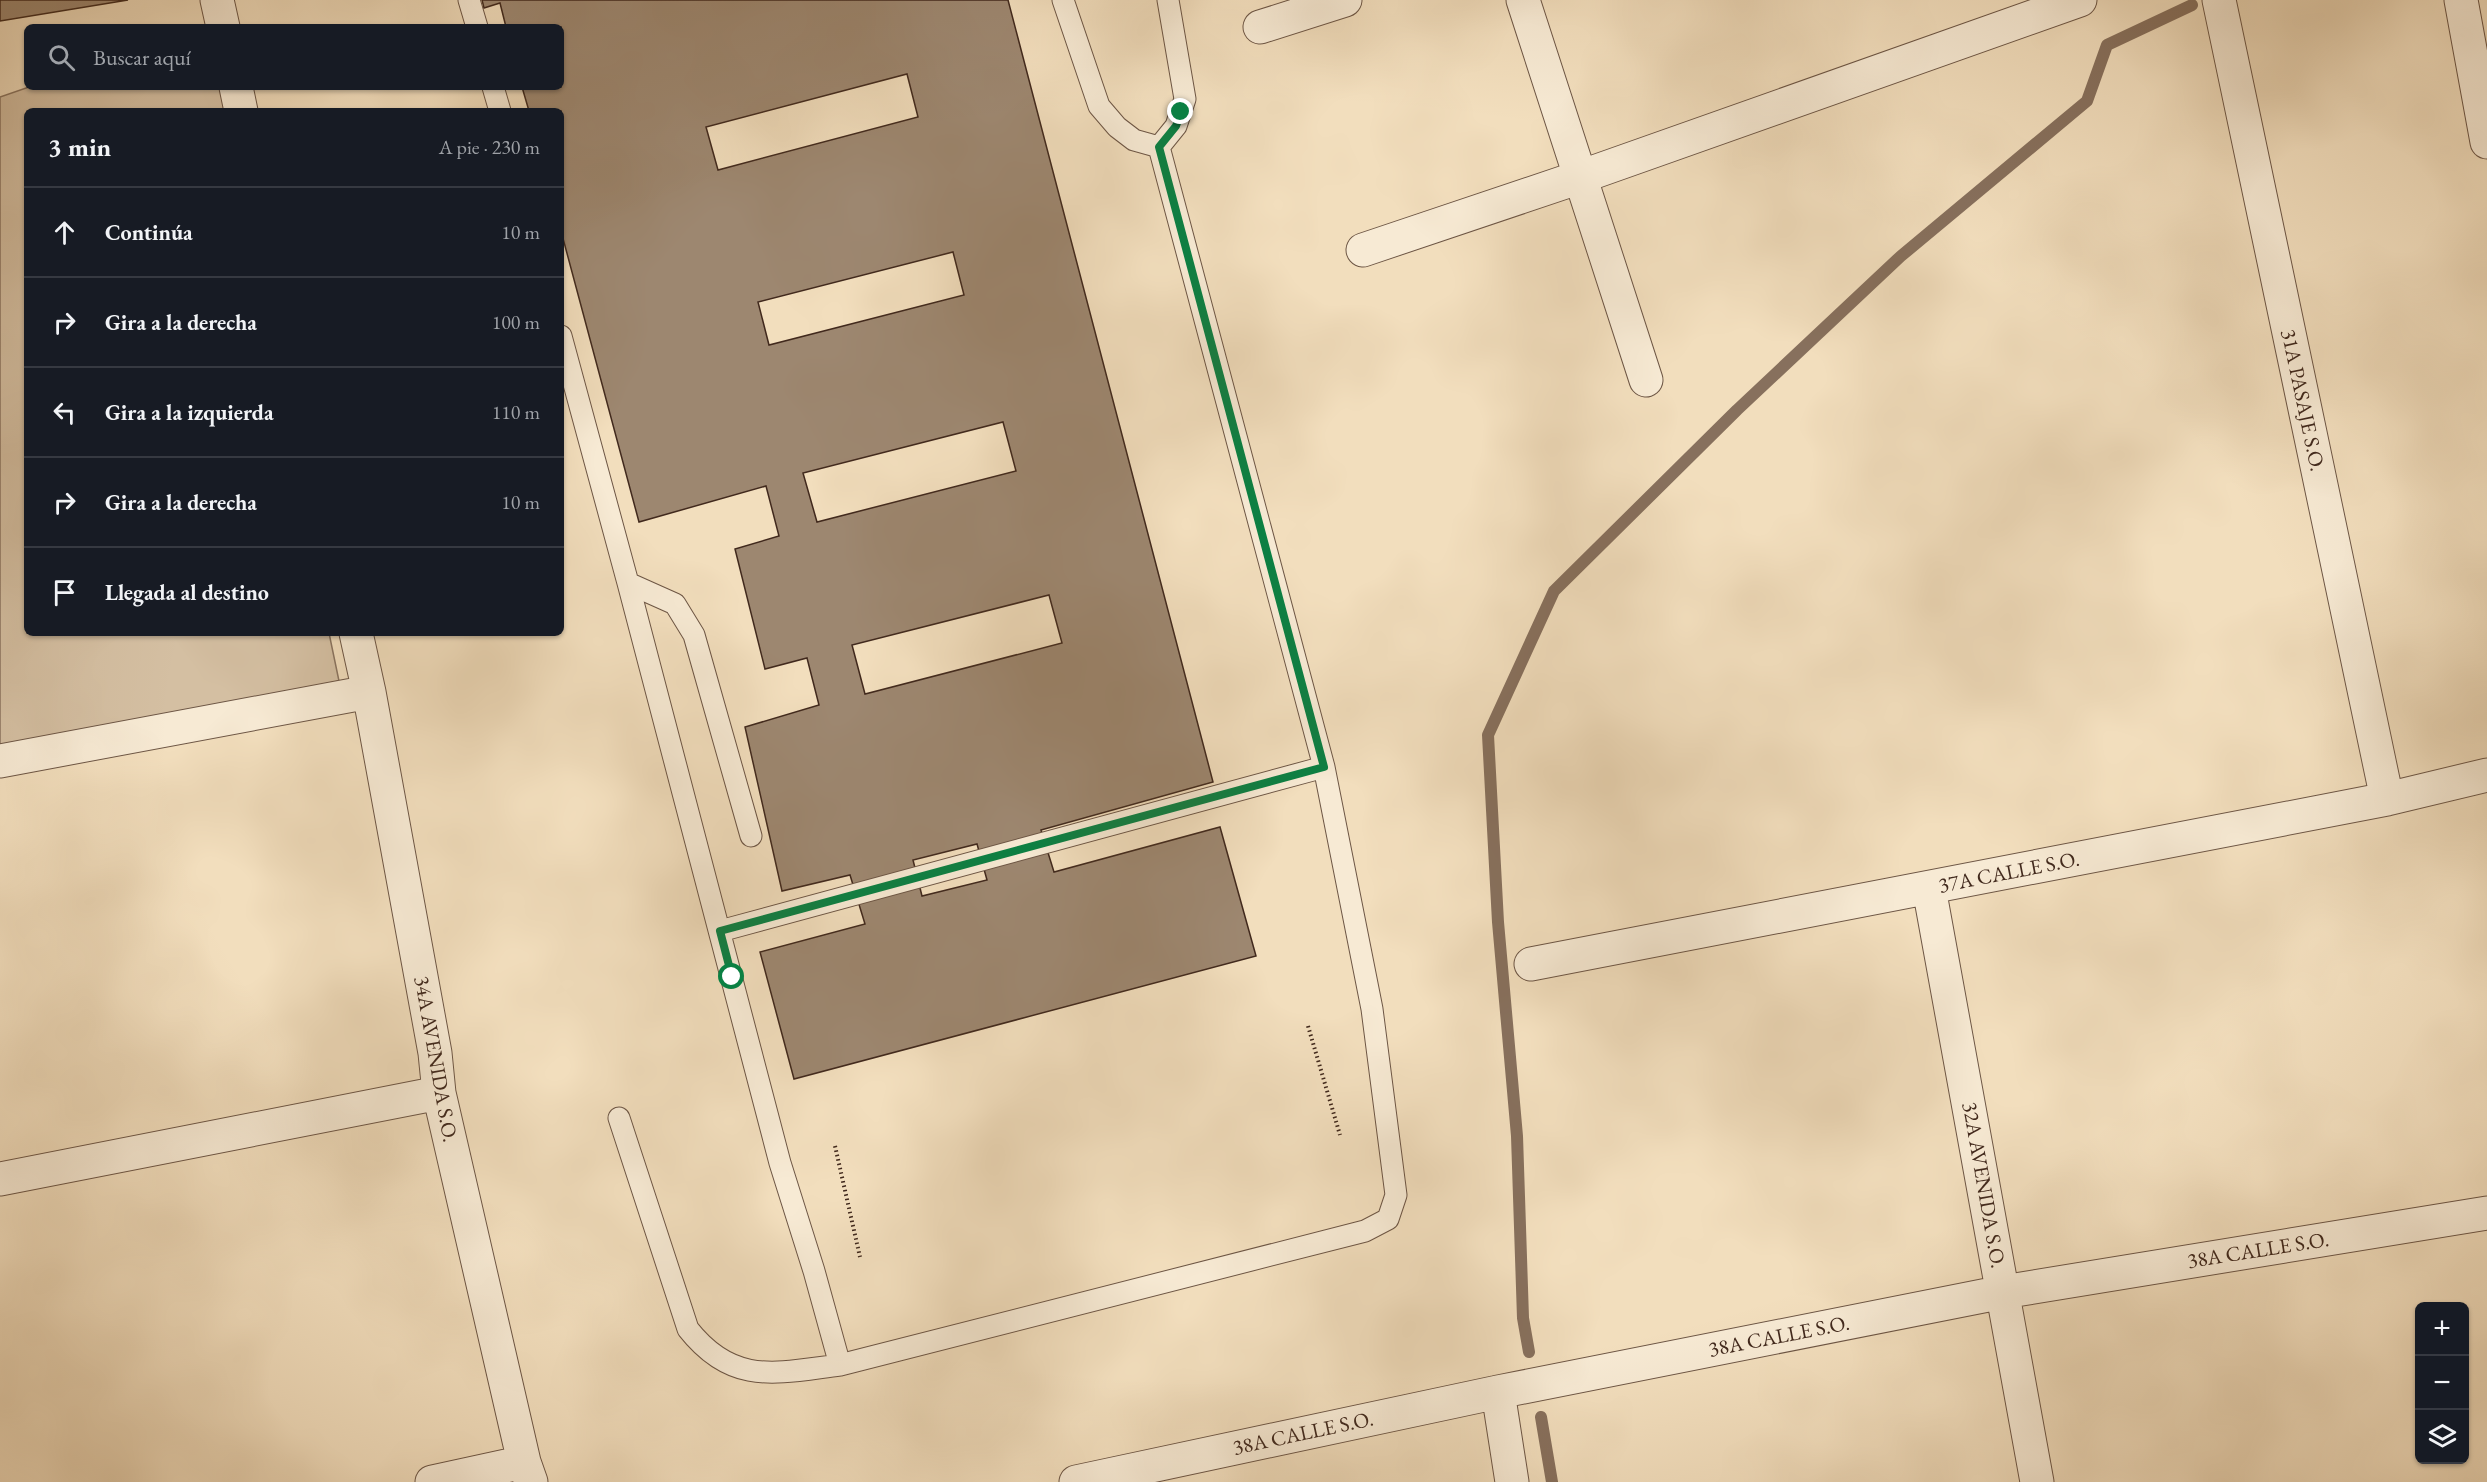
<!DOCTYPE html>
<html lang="es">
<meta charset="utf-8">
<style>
body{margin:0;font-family:"EB Garamond",serif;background:#242831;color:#f1f3f6}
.controls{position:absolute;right:18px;bottom:18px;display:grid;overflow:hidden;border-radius:9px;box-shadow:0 2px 4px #0004}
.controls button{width:54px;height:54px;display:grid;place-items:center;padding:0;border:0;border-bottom:2px solid #363941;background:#171b24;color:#f1f3f6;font:30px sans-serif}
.stop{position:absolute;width:18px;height:18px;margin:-14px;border:4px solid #0b8043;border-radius:50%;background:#fff}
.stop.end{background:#0b8043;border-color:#fff;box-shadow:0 2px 6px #0008}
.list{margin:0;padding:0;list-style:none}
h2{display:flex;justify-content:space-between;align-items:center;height:78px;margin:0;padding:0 24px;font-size:26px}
h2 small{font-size:20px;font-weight:400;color:#9ea1a6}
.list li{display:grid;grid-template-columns:39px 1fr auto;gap:18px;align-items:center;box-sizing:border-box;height:90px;padding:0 24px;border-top:2px solid #363941}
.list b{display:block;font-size:22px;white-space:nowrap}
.list em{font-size:20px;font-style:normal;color:#9ea1a6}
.icon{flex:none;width:33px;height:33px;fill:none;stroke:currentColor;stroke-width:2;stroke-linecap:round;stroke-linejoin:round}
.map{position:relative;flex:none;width:2487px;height:1482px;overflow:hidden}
.search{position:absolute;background:#171b24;box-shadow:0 2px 4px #0004;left:24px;top:24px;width:540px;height:66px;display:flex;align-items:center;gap:15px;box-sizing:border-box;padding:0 21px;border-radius:9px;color:#9ea1a6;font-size:22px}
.panel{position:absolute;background:#171b24;box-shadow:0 2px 4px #0004;left:24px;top:108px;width:540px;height:528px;border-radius:9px}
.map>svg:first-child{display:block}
.green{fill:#d4bfa2;stroke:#8a7460;stroke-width:1.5}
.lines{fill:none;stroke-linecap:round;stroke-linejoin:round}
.stream{stroke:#87705d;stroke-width:12}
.building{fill:#9d8770;stroke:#41291d;stroke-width:1.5;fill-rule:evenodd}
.service-casing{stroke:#6d5645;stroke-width:23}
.minor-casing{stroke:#6d5645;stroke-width:35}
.path{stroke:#41291d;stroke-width:4;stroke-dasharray:1.5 3;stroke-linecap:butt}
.service{stroke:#f7ead4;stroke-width:21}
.minor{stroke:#f7ead4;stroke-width:33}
.route{stroke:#0b8043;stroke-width:8}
.labels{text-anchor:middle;stroke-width:4.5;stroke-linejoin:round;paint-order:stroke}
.street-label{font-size:21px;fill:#41291d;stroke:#f7ead4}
</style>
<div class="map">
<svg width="2487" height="1482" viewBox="0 0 2487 1482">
<rect width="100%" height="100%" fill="#f2debd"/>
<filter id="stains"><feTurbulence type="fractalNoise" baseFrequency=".00333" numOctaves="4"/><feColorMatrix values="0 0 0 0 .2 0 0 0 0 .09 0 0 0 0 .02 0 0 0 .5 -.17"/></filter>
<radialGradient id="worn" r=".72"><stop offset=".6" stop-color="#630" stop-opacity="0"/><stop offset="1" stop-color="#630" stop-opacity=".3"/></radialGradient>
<path class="green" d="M29,87H223L227,111H27V633H329L339,681L0,750V97Z"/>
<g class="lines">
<path class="stream" d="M1529,1352L1523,1318L1517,1136L1498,922L1488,735L1554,591L1737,410L1901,256L2087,101L2107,45L2192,5
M1541,1417L1552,1482"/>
</g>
<path class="building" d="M0,0H128L0,21Z
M482,0H1008L1213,782L1041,830L1054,872L1220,827L1256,956L794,1079L760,952L865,924L850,875L782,891L745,727L819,705L807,658L765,669L735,549L779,536L766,486L639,522L561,231V111H529L522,87H561V27H506L500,3L484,8ZM907,74L918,117L718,170L706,127ZM953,252L964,295L769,345L758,302ZM1003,422L1016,471L817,522L803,473ZM1049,595L1062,643L865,694L852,645ZM977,844L987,880L922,896L913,860Z"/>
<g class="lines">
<defs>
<path id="service" d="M469,0L477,27
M1063,0L1099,106L1117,127L1134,140L1159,147
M493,87L500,111
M1159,147L1176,126L1185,99L1168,0
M561,336L628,583L780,1163L814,1271L840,1365
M628,583L675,604L694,635L751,836
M720,931L1324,767
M619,1118L688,1329C733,1386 776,1373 840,1365L1365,1231L1388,1219L1396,1195L1372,1009L1324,767L1159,147"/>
<path id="minor" d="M217,0L223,27
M1523,0L1646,380
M2219,0L2387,799
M2461,0L2487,142
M1260,27L1345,0
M236,87L241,111
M1363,250L1580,177L2080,0
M356,633L369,692L435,1053L439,1093L524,1462L531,1482
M0,761L369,692
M1929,888L2037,1482
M1531,964L2387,799L2487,775
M0,1179L439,1093
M1498,1392L1512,1482
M432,1482L524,1462
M1076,1482L1498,1392L2003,1292L2487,1213"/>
</defs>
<use href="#service" class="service-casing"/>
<use href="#minor" class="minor-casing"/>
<path class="path" d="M1308,1026L1340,1135
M835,1146L860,1257"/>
<use href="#service" class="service"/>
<use href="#minor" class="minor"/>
</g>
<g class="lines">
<path class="route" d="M732,977L720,931L1324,767L1159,147L1176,126L1181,112"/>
</g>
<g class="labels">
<g class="street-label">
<text transform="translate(2303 400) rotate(78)" y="7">31A PASAJE S.O.</text>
<text transform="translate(2009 872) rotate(-11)" y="7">37A CALLE S.O.</text>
<text transform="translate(436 1059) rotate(80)" y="7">34A AVENIDA S.O.</text>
<text transform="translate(1984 1185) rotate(80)" y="7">32A AVENIDA S.O.</text>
<text transform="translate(2258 1250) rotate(-9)" y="7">38A CALLE S.O.</text>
<text transform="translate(1779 1336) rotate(-11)" y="7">38A CALLE S.O.</text>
<text transform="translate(1303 1433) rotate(-12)" y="7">38A CALLE S.O.</text>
</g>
</g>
<rect width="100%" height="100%" filter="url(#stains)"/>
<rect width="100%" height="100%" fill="url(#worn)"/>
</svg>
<div class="controls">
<button>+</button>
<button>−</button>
<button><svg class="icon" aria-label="layers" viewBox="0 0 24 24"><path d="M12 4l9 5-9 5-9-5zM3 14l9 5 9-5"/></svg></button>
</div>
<div class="stop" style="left:732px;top:977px"></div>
<div class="stop end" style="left:1181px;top:112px"></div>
<div class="search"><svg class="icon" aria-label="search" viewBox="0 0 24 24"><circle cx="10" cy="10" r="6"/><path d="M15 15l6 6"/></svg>Buscar aquí</div>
<section class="panel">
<h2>3 min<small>A pie · 230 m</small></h2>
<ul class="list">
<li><svg class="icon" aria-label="ahead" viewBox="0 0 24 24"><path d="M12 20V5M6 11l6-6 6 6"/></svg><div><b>Continúa</b></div><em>10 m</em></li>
<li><svg class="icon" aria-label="right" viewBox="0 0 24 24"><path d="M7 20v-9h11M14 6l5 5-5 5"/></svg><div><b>Gira a la derecha</b></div><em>100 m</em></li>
<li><svg class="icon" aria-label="left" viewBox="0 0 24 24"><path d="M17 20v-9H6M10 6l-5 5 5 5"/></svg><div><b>Gira a la izquierda</b></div><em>110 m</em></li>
<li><svg class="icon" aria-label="right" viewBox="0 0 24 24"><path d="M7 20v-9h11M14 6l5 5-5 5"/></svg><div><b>Gira a la derecha</b></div><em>10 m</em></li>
<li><svg class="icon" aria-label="arrive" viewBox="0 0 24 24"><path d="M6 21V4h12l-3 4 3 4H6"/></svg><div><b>Llegada al destino</b></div></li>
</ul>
</section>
</div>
